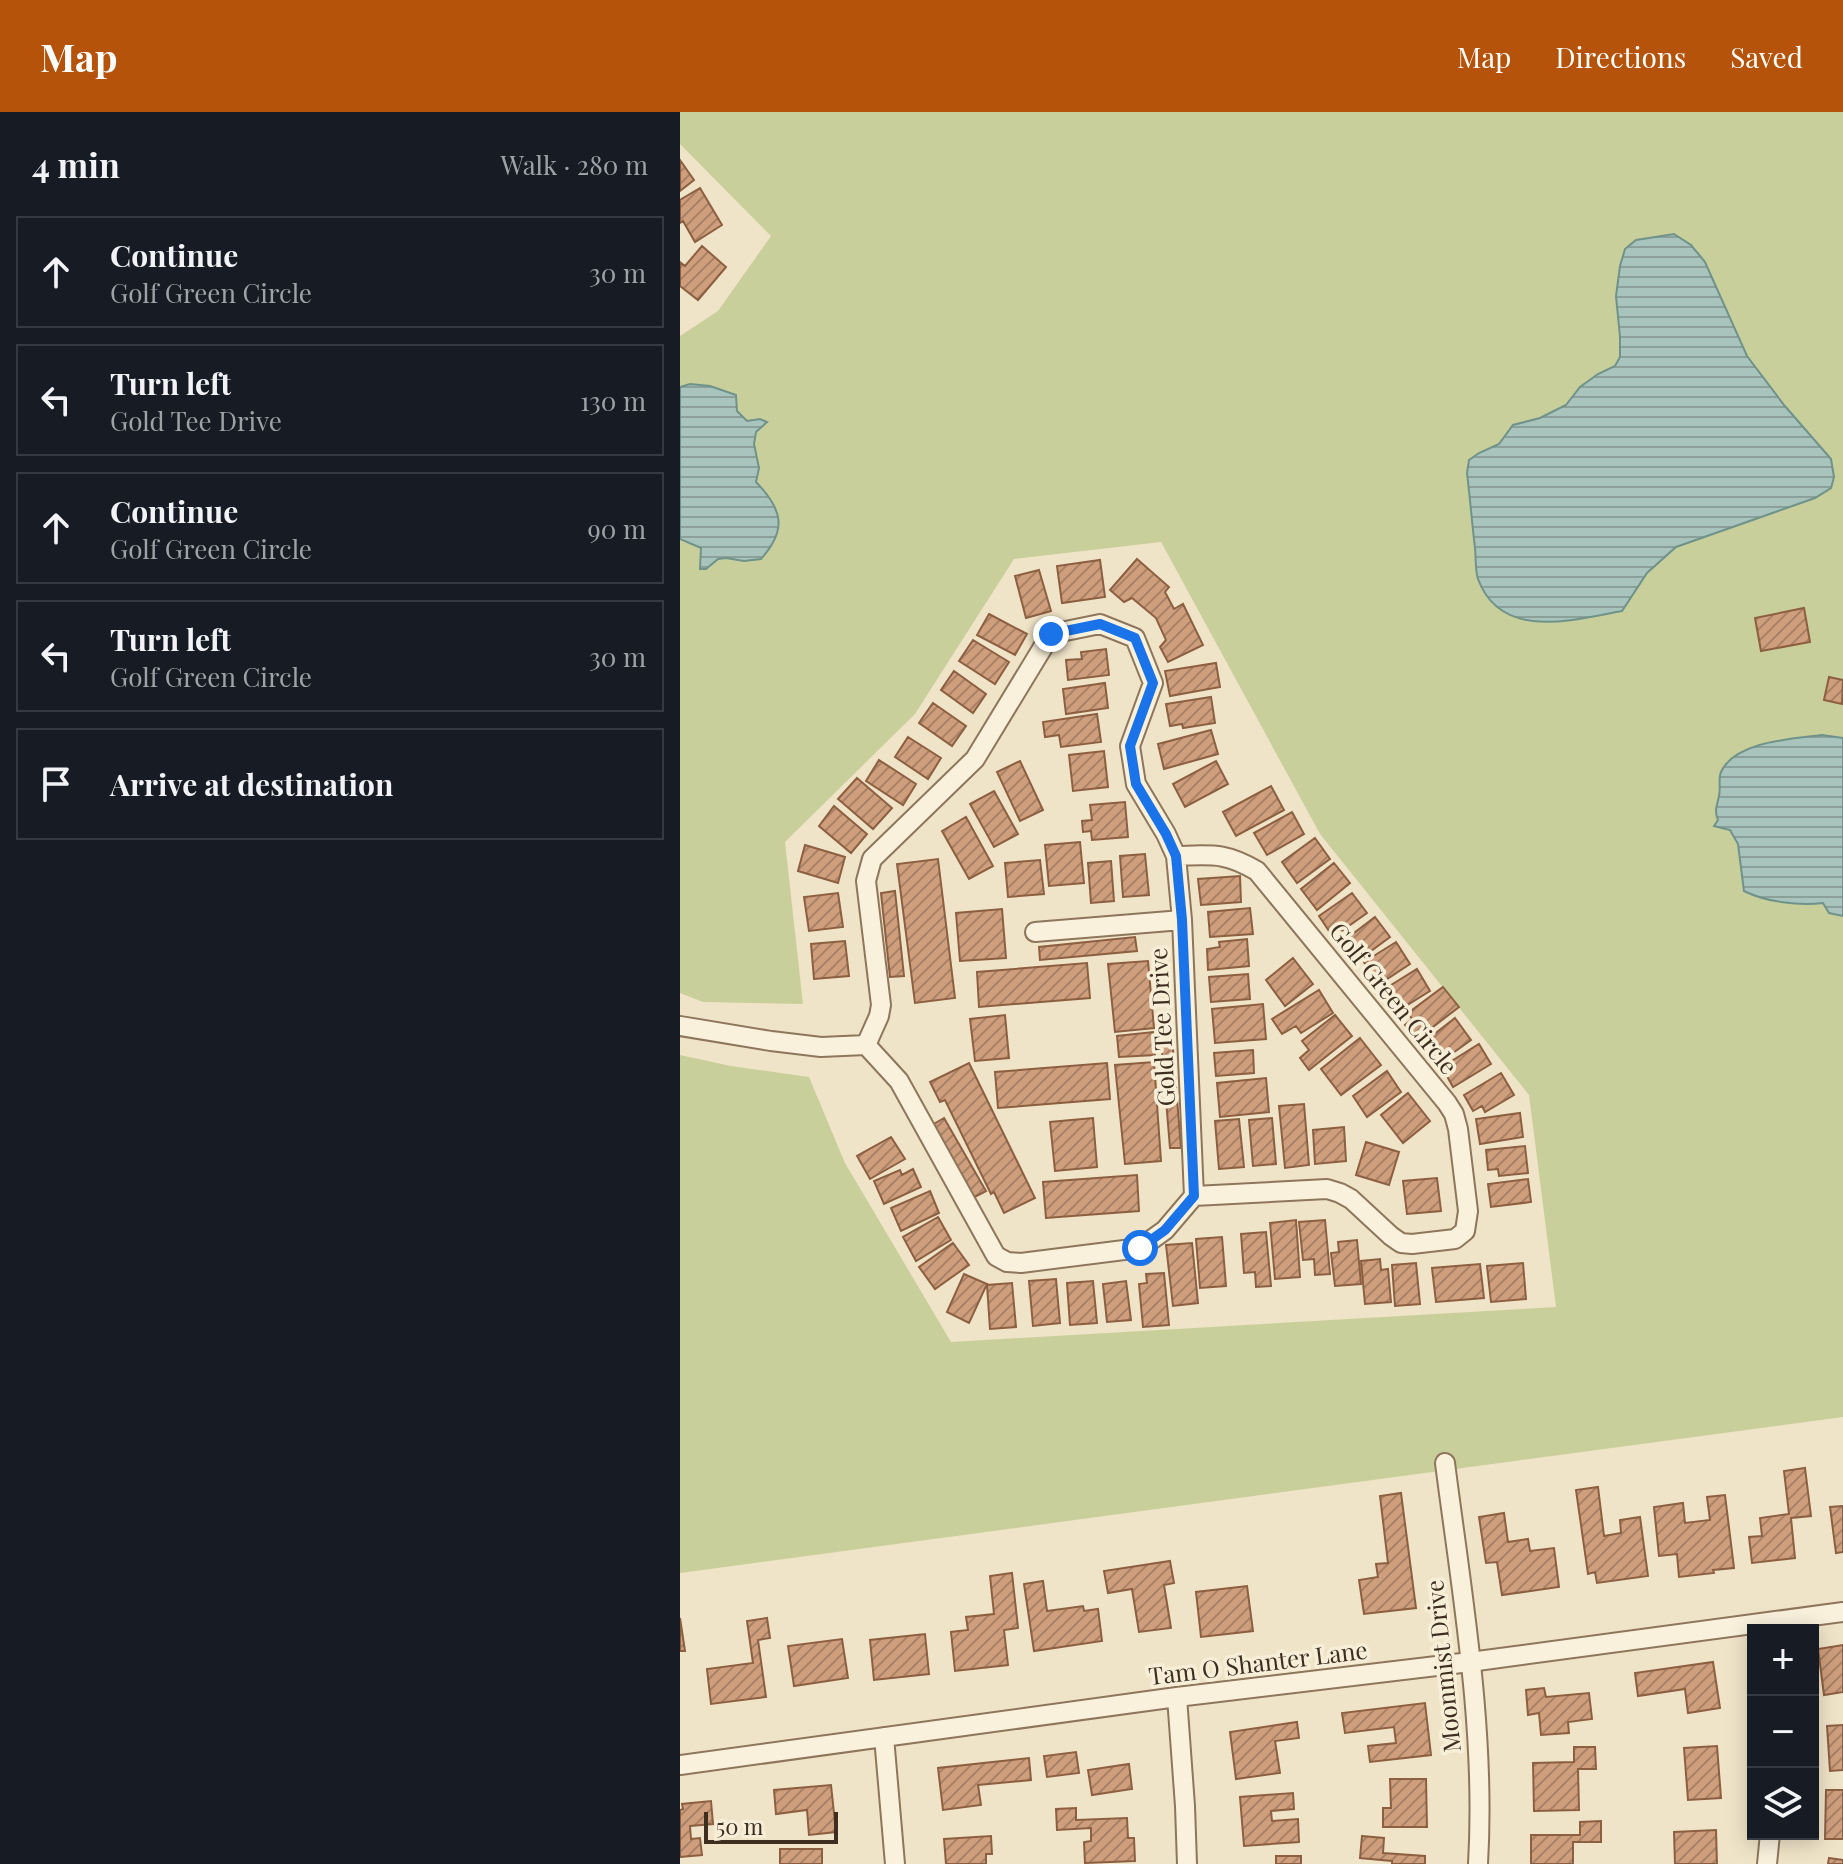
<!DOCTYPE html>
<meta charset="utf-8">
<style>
body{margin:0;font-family:"Playfair Display",serif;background:#20242c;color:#f1f3f6}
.controls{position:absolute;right:24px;bottom:24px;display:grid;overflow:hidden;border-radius:0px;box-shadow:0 4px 20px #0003}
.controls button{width:72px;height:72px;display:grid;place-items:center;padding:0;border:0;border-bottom:2px solid #363941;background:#171b24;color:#f1f3f6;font:40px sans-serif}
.scale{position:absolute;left:24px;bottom:20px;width:134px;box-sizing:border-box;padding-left:8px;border:4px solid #3d2e20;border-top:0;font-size:22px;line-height:28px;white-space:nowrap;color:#3d2e20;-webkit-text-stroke:6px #f7eed8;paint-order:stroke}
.stop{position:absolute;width:24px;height:24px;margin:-18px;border:6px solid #1a73e8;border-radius:50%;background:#fff}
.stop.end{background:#1a73e8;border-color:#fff;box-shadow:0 2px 8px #0008}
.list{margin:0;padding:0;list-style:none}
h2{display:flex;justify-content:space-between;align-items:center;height:104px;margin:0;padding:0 32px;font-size:34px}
h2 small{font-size:26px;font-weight:400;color:#9ea1a6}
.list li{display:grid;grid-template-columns:52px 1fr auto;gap:24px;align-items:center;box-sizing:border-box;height:112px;margin:0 16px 16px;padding:0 16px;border:2px solid #363941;border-radius:0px}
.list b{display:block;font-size:30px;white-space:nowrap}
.list p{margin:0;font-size:26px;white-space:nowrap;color:#9ea1a6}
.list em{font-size:26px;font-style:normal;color:#9ea1a6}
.icon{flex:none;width:44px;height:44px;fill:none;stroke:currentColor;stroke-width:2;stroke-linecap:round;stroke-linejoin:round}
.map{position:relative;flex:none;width:1163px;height:1752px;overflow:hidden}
header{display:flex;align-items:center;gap:48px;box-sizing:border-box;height:112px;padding:0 40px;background:#b45309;color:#fff}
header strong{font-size:38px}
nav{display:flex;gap:44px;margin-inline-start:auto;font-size:28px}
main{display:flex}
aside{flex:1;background:#171b24}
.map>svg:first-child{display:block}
.grass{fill:#c9cf9b}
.water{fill:url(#water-rules);stroke:#6f938a;stroke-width:2}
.building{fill:url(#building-hatch);stroke:#8d5f41;stroke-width:2}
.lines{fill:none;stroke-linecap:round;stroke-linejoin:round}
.street-casing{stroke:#8d765c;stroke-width:22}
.street{stroke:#faf1dc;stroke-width:18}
.route{stroke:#1a73e8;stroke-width:10}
.labels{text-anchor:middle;stroke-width:7;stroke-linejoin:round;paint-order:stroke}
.street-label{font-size:24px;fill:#3d2e20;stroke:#f7eed8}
</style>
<header>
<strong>Map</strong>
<nav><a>Map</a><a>Directions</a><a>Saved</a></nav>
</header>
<main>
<aside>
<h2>4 min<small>Walk · 280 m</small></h2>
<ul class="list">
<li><svg class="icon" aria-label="ahead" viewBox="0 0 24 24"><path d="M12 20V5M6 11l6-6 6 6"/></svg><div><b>Continue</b><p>Golf Green Circle</p></div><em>30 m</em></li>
<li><svg class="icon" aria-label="left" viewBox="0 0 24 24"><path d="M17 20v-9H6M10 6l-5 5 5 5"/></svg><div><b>Turn left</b><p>Gold Tee Drive</p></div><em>130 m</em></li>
<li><svg class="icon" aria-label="ahead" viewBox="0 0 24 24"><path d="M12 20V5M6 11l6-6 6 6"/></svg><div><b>Continue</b><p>Golf Green Circle</p></div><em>90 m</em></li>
<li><svg class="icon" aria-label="left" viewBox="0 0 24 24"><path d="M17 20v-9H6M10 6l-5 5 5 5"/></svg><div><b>Turn left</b><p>Golf Green Circle</p></div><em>30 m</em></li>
<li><svg class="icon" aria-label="arrive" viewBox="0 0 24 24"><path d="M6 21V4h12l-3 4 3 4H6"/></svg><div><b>Arrive at destination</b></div></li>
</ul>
</aside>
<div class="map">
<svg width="1163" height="1752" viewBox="0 0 1163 1752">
<defs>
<pattern id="water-rules" width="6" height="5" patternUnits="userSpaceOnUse" patternTransform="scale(2)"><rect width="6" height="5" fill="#a9c4bc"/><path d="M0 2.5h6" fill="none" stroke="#8ba098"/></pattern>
<pattern id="building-hatch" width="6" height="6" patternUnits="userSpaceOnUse" patternTransform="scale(2)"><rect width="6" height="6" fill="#cf9f7d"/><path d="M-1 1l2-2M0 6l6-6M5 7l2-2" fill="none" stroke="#a98266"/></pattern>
</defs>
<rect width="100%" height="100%" fill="#f0e4c8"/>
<path class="grass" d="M0,0H1163V1305L0,1461V943L51,954L129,965L165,1051L271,1230L876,1195L849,983L640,722L481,430L334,447L235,602L105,730L123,892L23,890L0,881V224L38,199L91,124L0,32Z"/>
<path class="water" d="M994,122L1011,133L1025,150L1067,244L1104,293L1151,347L1154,365L1151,376L1135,386L996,435L967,461L942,499C893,508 821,529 798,467C795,458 796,445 795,436C792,411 790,386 787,361L789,348L799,341L819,332L833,313L860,306L886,293L900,275L918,262L935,254L940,245V225L936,184L940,154L945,137L956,128Z
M10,272L30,274L56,283L57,299L67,309L80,307L87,310L76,320L74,332L79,356L76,370C102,397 108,417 81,447L64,449L46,446L38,447L26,457H20L21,436L0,427V275Z
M1142,623L1163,626V804L1149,801L1143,791C1119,794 1086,790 1064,779L1058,732L1050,718L1034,714L1038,708C1034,698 1037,694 1039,684C1041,676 1038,667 1041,660C1055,629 1113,627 1142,623Z"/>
<path class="building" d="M0,48L14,68L0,79Z
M20,76L42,113L15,130L3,109L0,111V88Z
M22,134L46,155L18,188L0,174V150L5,154Z
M457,447L489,475L485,480L494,497L503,492L523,533L488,550L480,535L486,528L476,506L452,486L444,490L430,478Z
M420,448L425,485L382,491L377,454Z
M359,458L371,499L346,506L335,464Z
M1124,496L1130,530L1081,539L1075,506Z
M309,502L347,522L335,543L297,523Z
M293,528L329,550L315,572L279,549Z
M426,537L429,563L388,568L386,548L402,547L401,540Z
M536,551L540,575L490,584L485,559Z
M274,559L306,582L293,601L261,578Z
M1149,565L1163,568L1162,592L1144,588Z
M425,571L428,596L386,602L383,577Z
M531,585L535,611L503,616L502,612L490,614L486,592Z
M253,591L286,614L272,634L239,611Z
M417,602L421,630L381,635L379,623L365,625L363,610Z
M531,618L538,642L484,657L478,632Z
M228,625L261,646L248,667L215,645Z
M424,639L428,675L393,679L389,643Z
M199,648L236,672L223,693L186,669Z
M340,649L363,698L340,709L317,660Z
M536,649L548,672L505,695L493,672Z
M177,666L212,696L193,717L158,687Z
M591,674L604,698L556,724L543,700Z
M314,679L338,722L314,735L290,692Z
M445,690L448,725L412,728L411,719L403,720L402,709L412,708L410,693Z
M154,694L187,722L171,741L139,714Z
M612,700L624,722L587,743L574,721Z
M286,705L313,754L289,767L262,719Z
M635,726L650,747L617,771L602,750Z
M400,730L404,771L369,774L365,733Z
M125,733L165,745L158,771L118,759Z
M465,742L469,783L443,785L440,744Z
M258,747L275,886L235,891L217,752Z
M360,748L364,782L328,785L325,751Z
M431,749L434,789L411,791L408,751Z
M654,751L670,771L637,798L621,777Z
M560,764L561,790L521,793L518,767Z
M215,779L224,864L210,865L201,781Z
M158,781L163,815L129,819L124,785Z
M672,781L687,801L653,825L639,804Z
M570,796L573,822L530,825L528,800Z
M322,797L326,846L280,849L276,801Z
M695,805L710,825L676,850L661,831Z
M455,825L457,839L360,848L359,835Z
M567,827L569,854L528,858L527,837L540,835L539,830Z
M165,829L169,864L134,867L131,832Z
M716,830L730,852L698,873L684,850Z
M613,846L633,872L605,894L586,868Z
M468,849L474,916L435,920L428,852Z
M407,851L410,886L299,895L297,860Z
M737,857L750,879L716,900L703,878Z
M568,862L570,887L531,890L529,865Z
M763,875L779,895L736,928L725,913L732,907L728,901Z
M639,878L653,901L621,921L616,914L602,922L592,907Z
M583,892L586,927L535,931L532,897Z
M325,903L329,946L295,949L290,907Z
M655,903L672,924L629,958L620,946L629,938L622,929Z
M775,906L791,928L759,951L748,937L757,931L752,924Z
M473,920L475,943L439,945L437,924Z
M492,925L501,1036H490L481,927Z
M680,926L701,953L661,983L641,957Z
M799,932L811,952L773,975L762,955Z
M573,938L574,961L536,964L534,941Z
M474,950L481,1049L445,1052L435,953Z
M289,951L355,1086L324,1101L314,1080L311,1082L265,988L260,990L250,970Z
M427,951L430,987L318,996L315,960Z
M707,959L721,980L687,1005L673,984Z
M821,961L834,983L805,1000L802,994L793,999L784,983Z
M586,966L589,1000L540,1005L537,971Z
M728,981L750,1009L723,1031L701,1003Z
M624,992L629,1053L605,1056L599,994Z
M840,1001L843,1025L800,1032L796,1007Z
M264,1006L306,1079L293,1086L252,1013Z
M413,1006L417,1055L375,1059L370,1010Z
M592,1006L596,1052L573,1054L569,1008Z
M559,1007L564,1055L539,1057L535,1009Z
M664,1015L666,1049L635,1052L633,1018Z
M211,1025L225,1047L190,1067L177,1044Z
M686,1030L719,1040L709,1073L676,1063Z
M845,1034L848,1061L819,1064L818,1057L808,1058L806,1038Z
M233,1057L241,1075L204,1092L194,1069L220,1058L222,1063Z
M457,1063L459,1099L366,1106L363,1070Z
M757,1066L761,1099L727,1102L723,1069Z
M848,1067L851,1090L811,1095L808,1072Z
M250,1079L259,1101L221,1119L211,1096Z
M258,1105L271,1128L236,1149L223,1125Z
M616,1108L620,1165L595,1167L590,1111Z
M645,1108L650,1162L635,1163L634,1147L623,1148L619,1110Z
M586,1120L591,1174L576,1175L575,1160L564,1161L561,1122Z
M542,1125L546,1174L520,1176L516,1127Z
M677,1128L681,1172L655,1174L651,1141L659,1140L658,1130Z
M273,1131L289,1153L255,1177L239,1155Z
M512,1131L518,1191L493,1194L486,1133Z
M700,1147L701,1158L708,1157L711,1190L685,1192L681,1149Z
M736,1151L740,1192L715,1194L712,1153Z
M843,1151L846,1187L811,1190L807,1154Z
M800,1152L804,1186L756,1190L752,1156Z
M484,1161L489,1213L463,1215L459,1172L467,1171L466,1162Z
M284,1162L307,1172L289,1211L267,1200Z
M376,1167L380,1211L353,1214L349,1169Z
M413,1169L417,1211L390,1213L387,1171Z
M446,1169L451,1208L427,1210L423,1172Z
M332,1171L336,1215L310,1217L307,1173Z
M1125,1356L1131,1404L1111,1406L1115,1446L1072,1451L1069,1425L1082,1424L1080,1406L1109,1402L1104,1359Z
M918,1375L924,1424L941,1421L940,1408L960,1405L968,1464L917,1471L915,1460L908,1462L896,1378Z
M721,1381L736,1496L684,1502L679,1468L698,1465L696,1452L708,1451L700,1384Z
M1045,1383L1054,1456L1033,1458L1034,1461L999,1465L997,1442L979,1444L974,1395L1003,1391L1005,1411L1030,1408L1027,1385Z
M1163,1394V1440L1156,1441L1150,1395Z
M824,1401L828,1430L848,1427L850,1439L874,1436L879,1475L822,1483L817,1450L806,1451L799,1405Z
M490,1449L494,1471L484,1473L491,1516L459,1520L452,1477L428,1481L424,1459Z
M332,1461L338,1516L324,1518L328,1553L275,1559L271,1520L288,1518L286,1505L314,1502L310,1464Z
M363,1469L367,1499L403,1494L404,1499L418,1497L422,1529L354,1539L344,1472Z
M567,1474L573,1519L521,1525L516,1480Z
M0,1506L5,1539H0Z
M87,1506L90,1526L78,1528L86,1585L31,1592L27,1557L73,1551L67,1509Z
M245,1522L249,1562L194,1568L190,1528Z
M162,1527L168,1566L114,1574L108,1534Z
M1163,1533V1580L1144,1583L1138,1537Z
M1033,1550L1040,1596L1008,1601L1005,1577L958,1584L955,1561Z
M864,1576L866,1585L909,1581L912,1607L888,1610L889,1621L861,1623L859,1601L848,1603L846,1578Z
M745,1591L751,1643L690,1650L688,1634L716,1631L714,1615L665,1621L662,1601Z
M617,1610L619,1626L595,1629L600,1661L556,1667L550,1620Z
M1163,1613V1658L1150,1659L1147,1614Z
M1037,1634L1041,1686L1008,1688L1004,1636Z
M894,1635H915L916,1657H898L899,1698L854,1699L853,1651L894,1650Z
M396,1640L399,1661L367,1665L364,1644Z
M349,1646L351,1668L298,1673L301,1693L263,1698L258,1656Z
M449,1652L452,1677L412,1683L408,1658Z
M710,1667H746L747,1715H703V1696H711Z
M151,1673L156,1720L129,1723L127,1698L96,1702L94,1678Z
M1146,1678H1163V1727H1145Z
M613,1681L614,1697L591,1699L592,1709L618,1707L619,1730L564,1734L560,1685Z
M31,1689L33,1712L10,1714L11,1727L20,1726L22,1743L0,1745V1698L3,1697L2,1692Z
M396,1696V1708L447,1706L448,1726H454L455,1749L405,1751L404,1730L411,1729V1716L377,1718L376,1697Z
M921,1709V1730H893V1752H851V1723H900V1710Z
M1036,1718L1037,1752H995L994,1720Z
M311,1724L312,1742H306V1752H266L264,1727Z
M682,1724L704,1726L703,1741L745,1744V1752H712V1749L680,1746Z
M100,1737H142V1752H100Z
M596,1744H621V1752H596Z
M1149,1746L1163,1748V1752H1148Z"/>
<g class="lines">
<defs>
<path id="street" d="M496,744C532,743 545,740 577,759L767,991L774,1002L778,1017L788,1099L785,1119L775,1127L732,1132L721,1131L711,1124L671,1087L660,1081L647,1077L514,1084L485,1118L460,1136L341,1151L327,1150L316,1144L219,969L186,933L199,904L201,893L186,769L192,747L295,647L371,522L420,512L455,526L473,571L450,634L456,672L486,722L496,744L502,808L514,1084
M355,820L502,808
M0,914L91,929L141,935L186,933
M765,1351C782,1483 806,1618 798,1752
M497,1585L505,1694L507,1752
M204,1625L215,1752
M0,1653L497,1585L790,1550L1163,1500
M1087,1752L1090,1722"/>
</defs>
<use href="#street" class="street-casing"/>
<use href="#street" class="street"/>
</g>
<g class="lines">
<path class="route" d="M371,522L420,512L455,526L473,571L450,634L456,672L486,722L496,744L502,808L514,1084L485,1118L460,1136"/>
</g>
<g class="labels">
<g class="street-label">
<text transform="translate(713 887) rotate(51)" y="8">Golf Green Circle</text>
<text transform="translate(483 915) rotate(-93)" y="8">Gold Tee Drive</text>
<text transform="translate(578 1552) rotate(-7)" y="8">Tam O Shanter Lane</text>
<text transform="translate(764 1554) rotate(-96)" y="8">Moonmist Drive</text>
</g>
</g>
</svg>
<div class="controls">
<button>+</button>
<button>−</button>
<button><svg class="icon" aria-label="layers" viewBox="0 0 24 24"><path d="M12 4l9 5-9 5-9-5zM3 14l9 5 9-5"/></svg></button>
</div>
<div class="scale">50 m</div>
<div class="stop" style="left:460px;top:1136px"></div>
<div class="stop end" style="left:371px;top:522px"></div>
</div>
</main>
